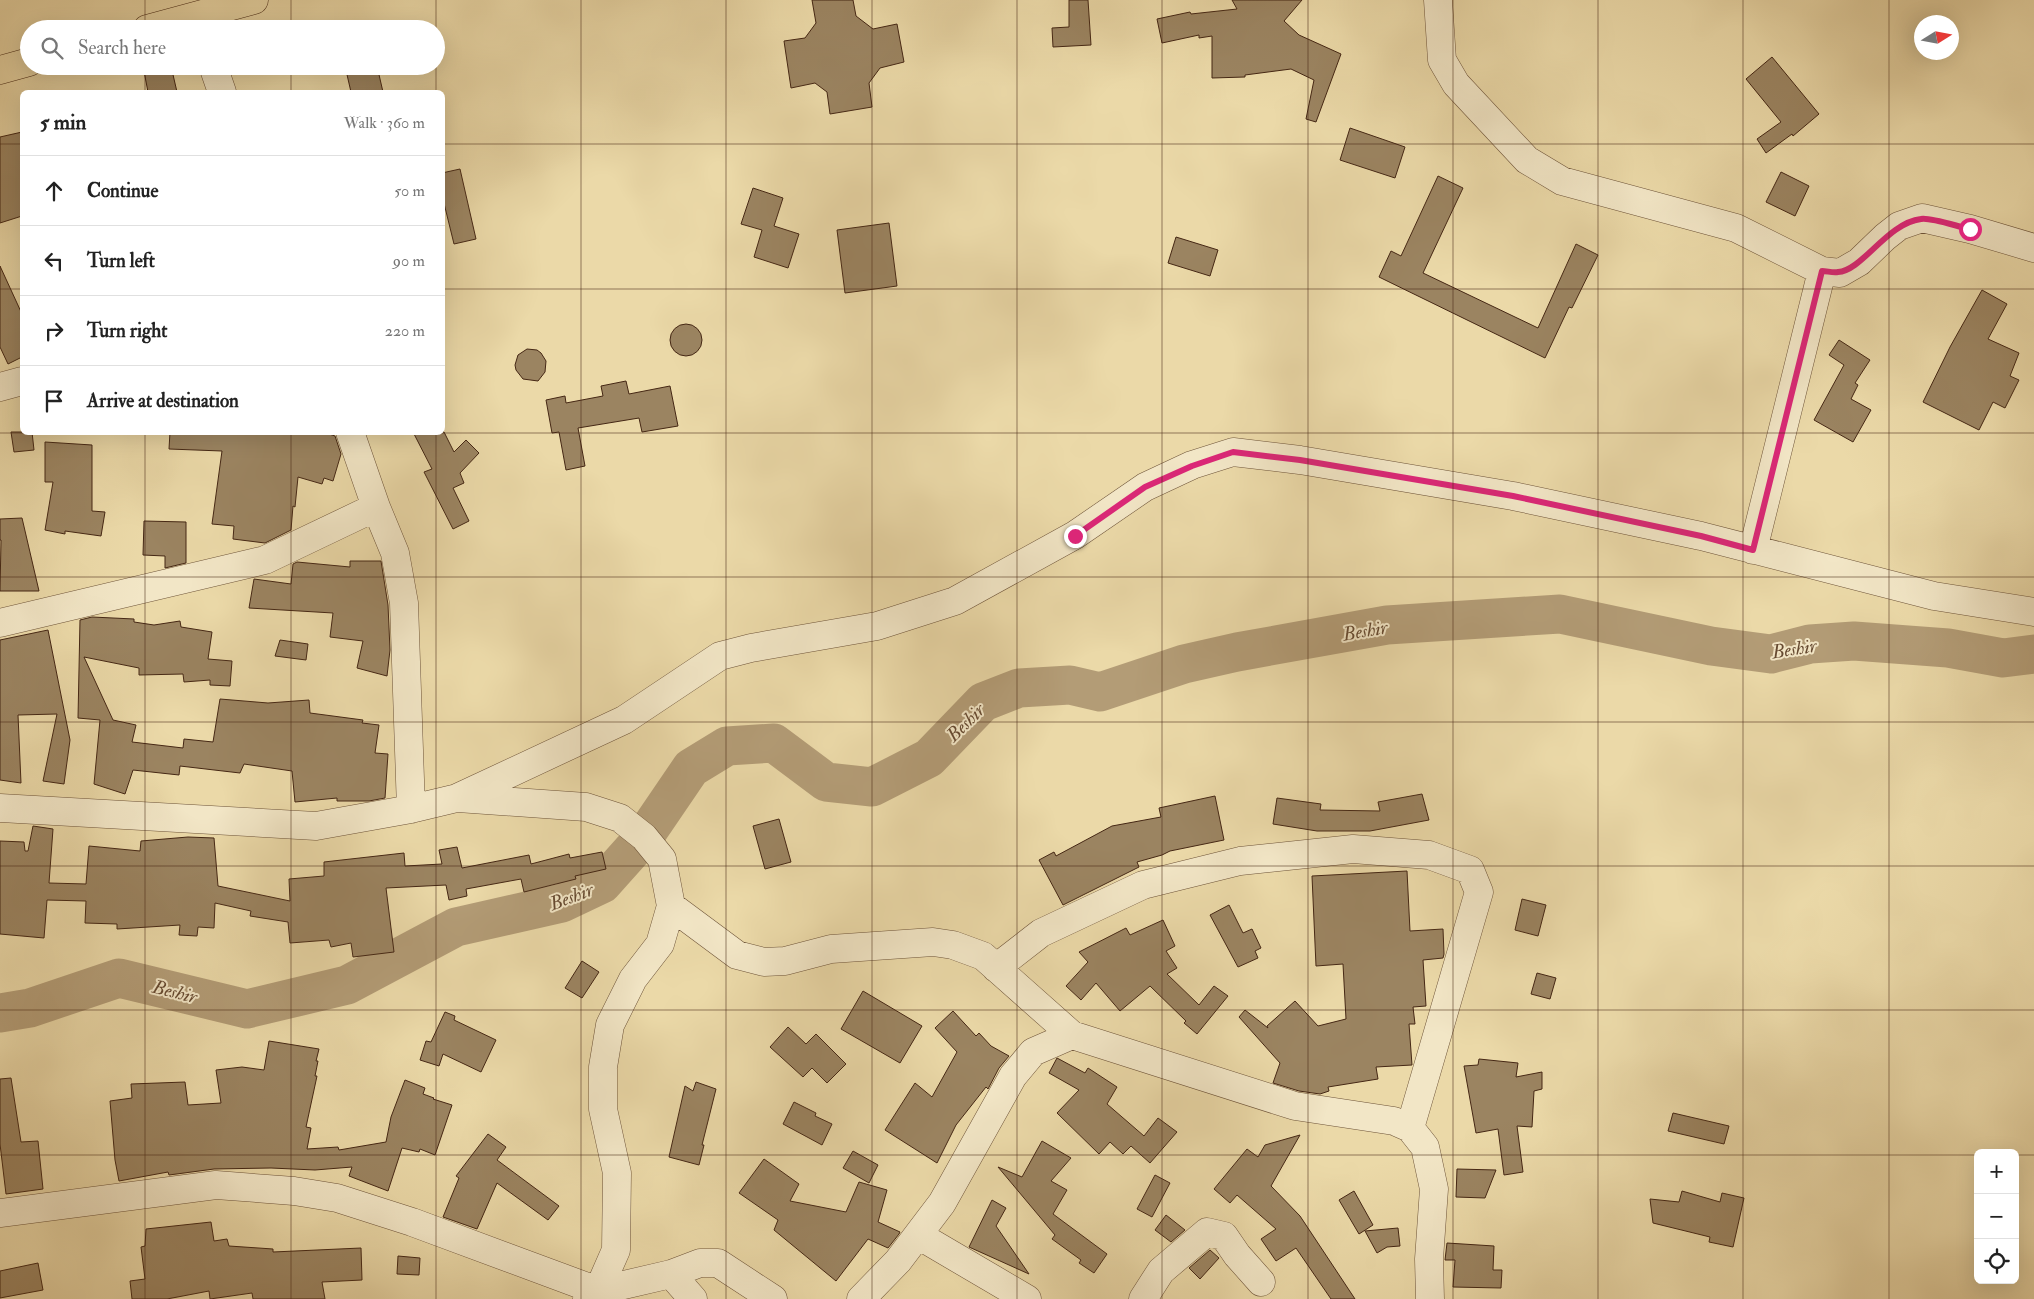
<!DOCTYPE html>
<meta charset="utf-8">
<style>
body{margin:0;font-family:"IM FELL Double Pica",serif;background:#f6f6f6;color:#222}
.controls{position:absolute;right:15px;bottom:15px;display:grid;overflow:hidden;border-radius:8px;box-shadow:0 5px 20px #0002}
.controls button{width:45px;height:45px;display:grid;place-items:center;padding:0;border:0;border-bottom:1px solid #e0e0e0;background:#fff;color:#222;font:25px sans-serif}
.compass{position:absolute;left:1914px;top:15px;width:45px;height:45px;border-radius:50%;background:#fff;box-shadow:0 5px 20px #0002;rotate:79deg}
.stop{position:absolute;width:15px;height:15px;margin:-11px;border:4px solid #db2777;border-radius:50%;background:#fff}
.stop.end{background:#db2777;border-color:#fff;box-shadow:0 1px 5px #0008}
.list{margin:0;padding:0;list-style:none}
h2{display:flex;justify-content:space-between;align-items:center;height:65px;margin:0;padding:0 20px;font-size:21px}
h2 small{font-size:16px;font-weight:400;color:#767676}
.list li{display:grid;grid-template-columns:32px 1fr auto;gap:15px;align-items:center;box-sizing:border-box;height:70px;padding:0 20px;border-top:1px solid #e0e0e0}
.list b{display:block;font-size:19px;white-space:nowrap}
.list em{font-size:16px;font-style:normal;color:#767676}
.icon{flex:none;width:28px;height:28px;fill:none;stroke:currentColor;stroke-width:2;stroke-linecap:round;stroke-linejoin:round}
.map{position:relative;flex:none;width:2034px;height:1299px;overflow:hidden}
.search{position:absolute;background:#fff;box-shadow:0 5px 20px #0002;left:20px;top:20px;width:425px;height:55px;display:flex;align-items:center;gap:12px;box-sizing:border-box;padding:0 18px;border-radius:28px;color:#767676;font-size:19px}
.panel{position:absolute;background:#fff;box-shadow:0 5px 20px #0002;left:20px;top:90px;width:425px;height:345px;border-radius:8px}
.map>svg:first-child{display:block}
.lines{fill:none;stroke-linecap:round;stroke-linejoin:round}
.river{stroke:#b39c76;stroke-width:39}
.building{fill:#9b8461;stroke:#452714}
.minor-casing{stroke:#6e5439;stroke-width:29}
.major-casing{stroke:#452714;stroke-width:29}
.minor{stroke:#f2e6c6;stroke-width:28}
.major{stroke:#ebd9a8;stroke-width:28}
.route{stroke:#db2777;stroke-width:6}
.grid{fill:none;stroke:#452714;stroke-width:1;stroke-opacity:0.55}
.labels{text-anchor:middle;stroke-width:4;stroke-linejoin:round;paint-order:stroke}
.water-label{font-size:19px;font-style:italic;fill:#664a31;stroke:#f2e6c6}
</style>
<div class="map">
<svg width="2034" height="1299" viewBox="0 0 2034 1299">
<rect width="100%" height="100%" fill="#ebd9a8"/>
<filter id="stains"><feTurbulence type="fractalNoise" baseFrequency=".004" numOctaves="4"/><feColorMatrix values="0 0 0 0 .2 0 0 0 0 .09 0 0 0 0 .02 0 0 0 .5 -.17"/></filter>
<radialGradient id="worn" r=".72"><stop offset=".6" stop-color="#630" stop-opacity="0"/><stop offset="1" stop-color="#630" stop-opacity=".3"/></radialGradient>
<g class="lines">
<path class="river" d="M0,1013L30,1008L119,978L247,1009L347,985L456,927L562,903L602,884L644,837L691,768L727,746L774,743L826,782L872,787L929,758L983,702L1019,688L1070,685L1100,692L1184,664L1237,652L1387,625L1560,614L1711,646L1771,654L1810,644L1854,641L1948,648L2003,658L2034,654"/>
</g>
<path class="building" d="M812,0H853L856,16L873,29L897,24L904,62L880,68L869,83L872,107L830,114L827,92L815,83L791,88L784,41L805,38L816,23Z
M1069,0H1088L1091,45L1053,47L1052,28L1069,27Z
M1232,0H1302L1284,21L1299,35L1341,54L1316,122L1306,119L1314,80L1291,69L1245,75V77L1212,78V36L1199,38V35L1162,43L1157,19L1190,12L1191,14L1237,9Z
M1772,57L1819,114L1793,136L1792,134L1766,153L1757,139L1781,122L1746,79Z
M143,66H171L177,92H148Z
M345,66H377L383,92H351Z
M1350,128L1405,147L1395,178L1340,160Z
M22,132V216L0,223V137Z
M460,169L476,239L454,244L442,195V173Z
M1781,172L1809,186L1795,216L1766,202Z
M1438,176L1463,188L1423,273L1538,328L1576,244L1598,255L1572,308L1569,307L1545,358L1379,277L1391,251L1401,256Z
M753,188L783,198L774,226L799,234L788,268L754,257L762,230L741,224Z
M889,223L897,286L845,293L837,230Z
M1176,237L1218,250L1210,276L1168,263Z
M0,266L22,314V357L8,364L0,347Z
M1982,290L2007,304L1988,339L2019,353L2010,376L2019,380L2005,408L1993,402L1979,430L1923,402L1950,347Z
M670 340a16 16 0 1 1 32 0a16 16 0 1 1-32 0Z
M1839,340L1870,360L1855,383L1858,385L1851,399L1871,410L1853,442L1814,420L1844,365L1829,355Z
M527,349L537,350L541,353L546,361L545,372L538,381L523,379L516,370L515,365L518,355Z
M626,381L629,394L670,386L678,426L642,432L639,418L578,428L585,466L566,470L559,432L552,433L546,400L565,396L566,403L603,396L601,386Z
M11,432H32L34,450L14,452Z
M170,432H323L335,436L341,454L333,481L324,478L322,484L298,477L295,507L293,506L291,530L265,543L233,539L234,526L212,524L222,451L169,449Z
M413,432H444L454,452L466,440L479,453L460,473L464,483L453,488L469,521L453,529L424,472L432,469Z
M45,442L92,445V511L105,512L101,536L65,531V534L45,530L53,482H45Z
M22,518L39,591H0L1,540H0V519Z
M144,521L186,522V563L165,568V556L143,555Z
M350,561H381L388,605L390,650L387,676L357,668L363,641L330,637L333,613L249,608L254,579L291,584L293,564L297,562L350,567Z
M92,617L134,619V622L154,625L180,621L181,627L212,632L208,659L232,661L230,686L210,685V680L184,682L183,674L139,675V668L84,657L113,720L136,725L132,742L183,748L184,739L213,742L220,699L268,703L309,700L310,713L363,720L362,723L379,725L375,753L388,754L385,798L369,801H337V798L295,802L292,771L244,764L240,773L180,766L179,775L133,770L125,794L94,784L100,720L78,718L80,620Z
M48,630L70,740L64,784L43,781L57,714L18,715L21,783L0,780V640Z
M280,640L308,644L306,660L275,656Z
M1422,794L1429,820L1370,831H1317L1273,824L1277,798L1321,804L1320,810L1380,811L1378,802Z
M1215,796L1224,840L1170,851L1162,855L1137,862L1139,867L1063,905L1039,860L1054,852L1056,856L1112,826L1161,817L1159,808Z
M779,819L791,862L765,869L753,826Z
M33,826L53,829L49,883L86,884L89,846L140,851L141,841L188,837L214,838L218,886L290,901L289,879L324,876V862L404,853L405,866L442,864L439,850L457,847L462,868L529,855L531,864L569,854L570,858L602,852L606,869L575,876L576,879L524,892L521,879L466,889L467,896L449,900L446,885L386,888L394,952L353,957L351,943L331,947L329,940L290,943L288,922L250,916L251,911L215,903L214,928L198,927L197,936L179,935L180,925L117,929V924L85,923L86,901L47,900L44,938L0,934V841L24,842L25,851H28Z
M1407,871L1410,931L1443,929L1444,954L1443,958L1423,960L1426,1006L1413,1007L1415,1024H1409L1412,1065L1376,1067L1378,1079L1328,1087L1329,1091L1320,1094L1299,1091L1273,1083L1280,1063L1239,1017L1245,1010L1268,1028L1267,1026L1295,1001L1318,1026L1346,1019L1343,964L1316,966L1312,876Z
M1522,899L1546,905L1538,936L1515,930Z
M1229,905L1243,933L1252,929L1261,948L1255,951L1258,958L1238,967L1210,915Z
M1163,920L1175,946L1166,951L1177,968L1167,974L1199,1005L1214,986L1228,996L1197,1034L1184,1023L1186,1021L1150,986L1120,1011L1096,983L1081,1000L1066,986L1088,962L1079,952L1126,928L1130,935Z
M582,961L599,972L582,998L565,988Z
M1537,973L1556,978L1550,999L1531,994Z
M863,991L922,1026L900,1063L841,1029Z
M953,1011L976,1036L979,1033L991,1046L1009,1056L999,1068L988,1089L986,1087L956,1125L937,1163L885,1130L915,1083L932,1097L957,1052L935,1028Z
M445,1012L455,1016L454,1020L496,1040L481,1072L443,1054L439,1066L420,1060L426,1041L431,1042Z
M788,1027L806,1044L816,1034L846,1064L827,1083L812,1068L803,1077L770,1047Z
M269,1041L319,1049L316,1061H318L315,1076H317L306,1127L311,1128L307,1149L338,1147L339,1150L386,1142L391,1117L405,1080L425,1088L423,1094L434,1098L433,1099L452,1105L435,1155L420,1149L419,1152L402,1148L388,1191L349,1176L352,1167L315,1170L271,1168L214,1169L169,1175L168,1172L119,1181L115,1160L110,1101L132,1098L131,1084L185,1082L188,1105L221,1103L216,1070L242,1067L264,1070Z
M1057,1058L1085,1073L1088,1068L1117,1087L1107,1104L1144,1136L1158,1118L1177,1132L1150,1163L1131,1146L1123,1154L1110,1142L1099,1154L1057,1113L1079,1090L1049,1073Z
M1479,1059L1518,1063L1516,1077L1542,1072V1089L1534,1091L1532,1127L1517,1126L1523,1172L1504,1175L1498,1129L1476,1133L1464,1066L1478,1065Z
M11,1078L21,1142L38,1141L43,1189L6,1194L0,1144V1079Z
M696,1082L716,1089L702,1145H704L699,1165L669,1157L685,1086L693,1091Z
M794,1102L816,1113L815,1116L832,1124L822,1145L783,1124Z
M1673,1113L1729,1126L1724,1144L1668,1131Z
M488,1134L506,1147L497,1160L559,1206L548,1220L497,1183L477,1229L443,1217L459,1178L456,1176Z
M1300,1135L1271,1186L1300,1216L1355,1299H1331L1296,1248L1276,1261L1261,1239L1276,1229L1237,1195L1230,1203L1214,1189L1247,1149L1258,1157L1265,1145Z
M1042,1141L1071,1158L1051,1181L1067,1190L1053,1214L1107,1254L1094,1273L1079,1263L1081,1260L1052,1239L1055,1235L998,1167L1022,1177Z
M853,1151L878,1165L869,1183L843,1168Z
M764,1159L799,1184L790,1201L846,1212L859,1182L887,1190L878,1222L900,1232L899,1234L888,1248L868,1239L836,1281L774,1230L778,1220L739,1193Z
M1457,1169L1496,1170L1485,1198L1456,1197Z
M1155,1175L1170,1183L1152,1217L1137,1209Z
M1354,1191L1373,1225L1359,1234L1339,1200Z
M1682,1191L1720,1202L1722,1193L1744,1198L1733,1247L1709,1242L1710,1237L1653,1223L1650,1199L1679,1202Z
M992,1200L1006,1208L996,1226L1029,1274L969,1247Z
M1166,1215L1185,1230L1171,1242L1155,1230Z
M211,1222L214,1241L227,1239L229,1246L273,1249V1252L361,1248L362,1280L322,1282L325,1299H253L252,1293L210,1299L209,1291L167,1299H132L130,1281L145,1279L141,1247L145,1246L146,1229Z
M1398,1228L1400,1246L1387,1247L1377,1253L1365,1231Z
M1447,1243L1494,1246L1493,1270H1502L1501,1288L1453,1287L1455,1260H1445Z
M1210,1250L1219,1258L1200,1279L1189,1268Z
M398,1256L420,1258L419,1275L397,1274Z
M38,1263L43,1290L0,1298V1271Z"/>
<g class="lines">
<defs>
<path id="minor" d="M1438,0L1442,60L1456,84L1527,160L1562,181L1736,228L1822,271L1840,273L1859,262L1885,237L1899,226L1922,218L1970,229L2034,248
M213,66L222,92
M0,387L22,381
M350,432L376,507L395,553L404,603L411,809
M1753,550L1822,271
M0,623L265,560L376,507
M458,798L586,807L620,818L644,837L662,859L671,906L660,944L633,979L610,1025L603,1067V1109L617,1173L616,1250L598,1291
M0,808L316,826L411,809L457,798L624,720L720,656L751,648L877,626L955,601L1075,535L1145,487L1192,465L1233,452L1300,460L1513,496L1701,536L1934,596L2034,612
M671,906L737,955L764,962L785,961L831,949L933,942L953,945L983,956L1072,1035
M996,968L1041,933L1143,885L1240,861L1353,849L1429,855L1470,870L1479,892L1410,1128
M0,1213L216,1185L294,1191L337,1198L412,1222L598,1291
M918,1235L1027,1299
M671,1274L693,1299
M587,1299L598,1291L671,1274L700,1263H718L773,1299
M861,1299L898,1261L942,1203L1013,1076L1033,1052L1072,1035L1295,1106L1394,1121L1410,1128L1425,1147L1434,1189L1429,1259L1430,1299
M1143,1299L1161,1271L1207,1232L1224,1236L1237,1255L1261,1282"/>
<path id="major" d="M147,29L254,0
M0,70L29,62"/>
</defs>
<use href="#minor" class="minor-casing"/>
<use href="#major" class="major-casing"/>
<use href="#minor" class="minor"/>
<use href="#major" class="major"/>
</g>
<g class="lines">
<path class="route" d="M1075,536L1145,487L1192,466L1233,452L1300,460L1513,496L1701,536L1753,550L1822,271C1827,271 1833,273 1838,272C1862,271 1887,223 1921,219C1930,217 1959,227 1970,229"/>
</g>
<path class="grid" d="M145,0V29M291,0V29M436,0V29M581,0V1299M726,0V1299M872,0V1299M1017,0V1299M1162,0V1299M1308,0V1299M1453,0V1299M1598,0V1299M1743,0V1299M1889,0V1299M145,66V92M291,66V92M436,66V92M0,144H22M442,144H2034M0,289H22M442,289H2034M145,432V1299M291,432V1299M436,432V1299M0,433H2034M0,577H2034M0,722H2034M0,866H2034M0,1010H2034M0,1155H1978M2015,1155H2034"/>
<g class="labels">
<g class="water-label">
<text transform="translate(1365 630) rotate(-10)" y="7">Beshir</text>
<text transform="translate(1794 648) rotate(-9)" y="7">Beshir</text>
<text transform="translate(965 722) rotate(-45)" y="7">Beshir</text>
<text transform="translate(571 896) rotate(-21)" y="7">Beshir</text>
<text transform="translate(175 991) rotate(14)" y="7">Beshir</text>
</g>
</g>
<rect width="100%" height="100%" filter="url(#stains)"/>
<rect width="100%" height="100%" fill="url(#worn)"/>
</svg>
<div class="controls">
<button>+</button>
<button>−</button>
<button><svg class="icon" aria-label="locate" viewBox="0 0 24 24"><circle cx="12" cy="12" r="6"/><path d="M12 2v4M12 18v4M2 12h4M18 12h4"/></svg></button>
</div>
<svg class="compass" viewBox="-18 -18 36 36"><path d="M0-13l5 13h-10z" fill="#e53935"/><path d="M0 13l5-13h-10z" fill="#767676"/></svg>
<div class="stop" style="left:1970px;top:229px"></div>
<div class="stop end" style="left:1075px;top:536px"></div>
<div class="search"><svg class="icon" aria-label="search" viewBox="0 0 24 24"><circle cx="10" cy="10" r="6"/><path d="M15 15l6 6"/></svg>Search here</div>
<section class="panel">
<h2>5 min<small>Walk · 360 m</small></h2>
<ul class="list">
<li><svg class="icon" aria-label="ahead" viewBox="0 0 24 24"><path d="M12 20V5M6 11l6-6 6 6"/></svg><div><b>Continue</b></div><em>50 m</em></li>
<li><svg class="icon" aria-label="left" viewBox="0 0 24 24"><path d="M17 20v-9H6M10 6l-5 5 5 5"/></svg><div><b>Turn left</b></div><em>90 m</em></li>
<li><svg class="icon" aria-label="right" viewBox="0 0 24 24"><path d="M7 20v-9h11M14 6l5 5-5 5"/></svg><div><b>Turn right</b></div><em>220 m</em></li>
<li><svg class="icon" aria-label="arrive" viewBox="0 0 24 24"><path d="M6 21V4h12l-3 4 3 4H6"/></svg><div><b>Arrive at destination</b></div></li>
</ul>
</section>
</div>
